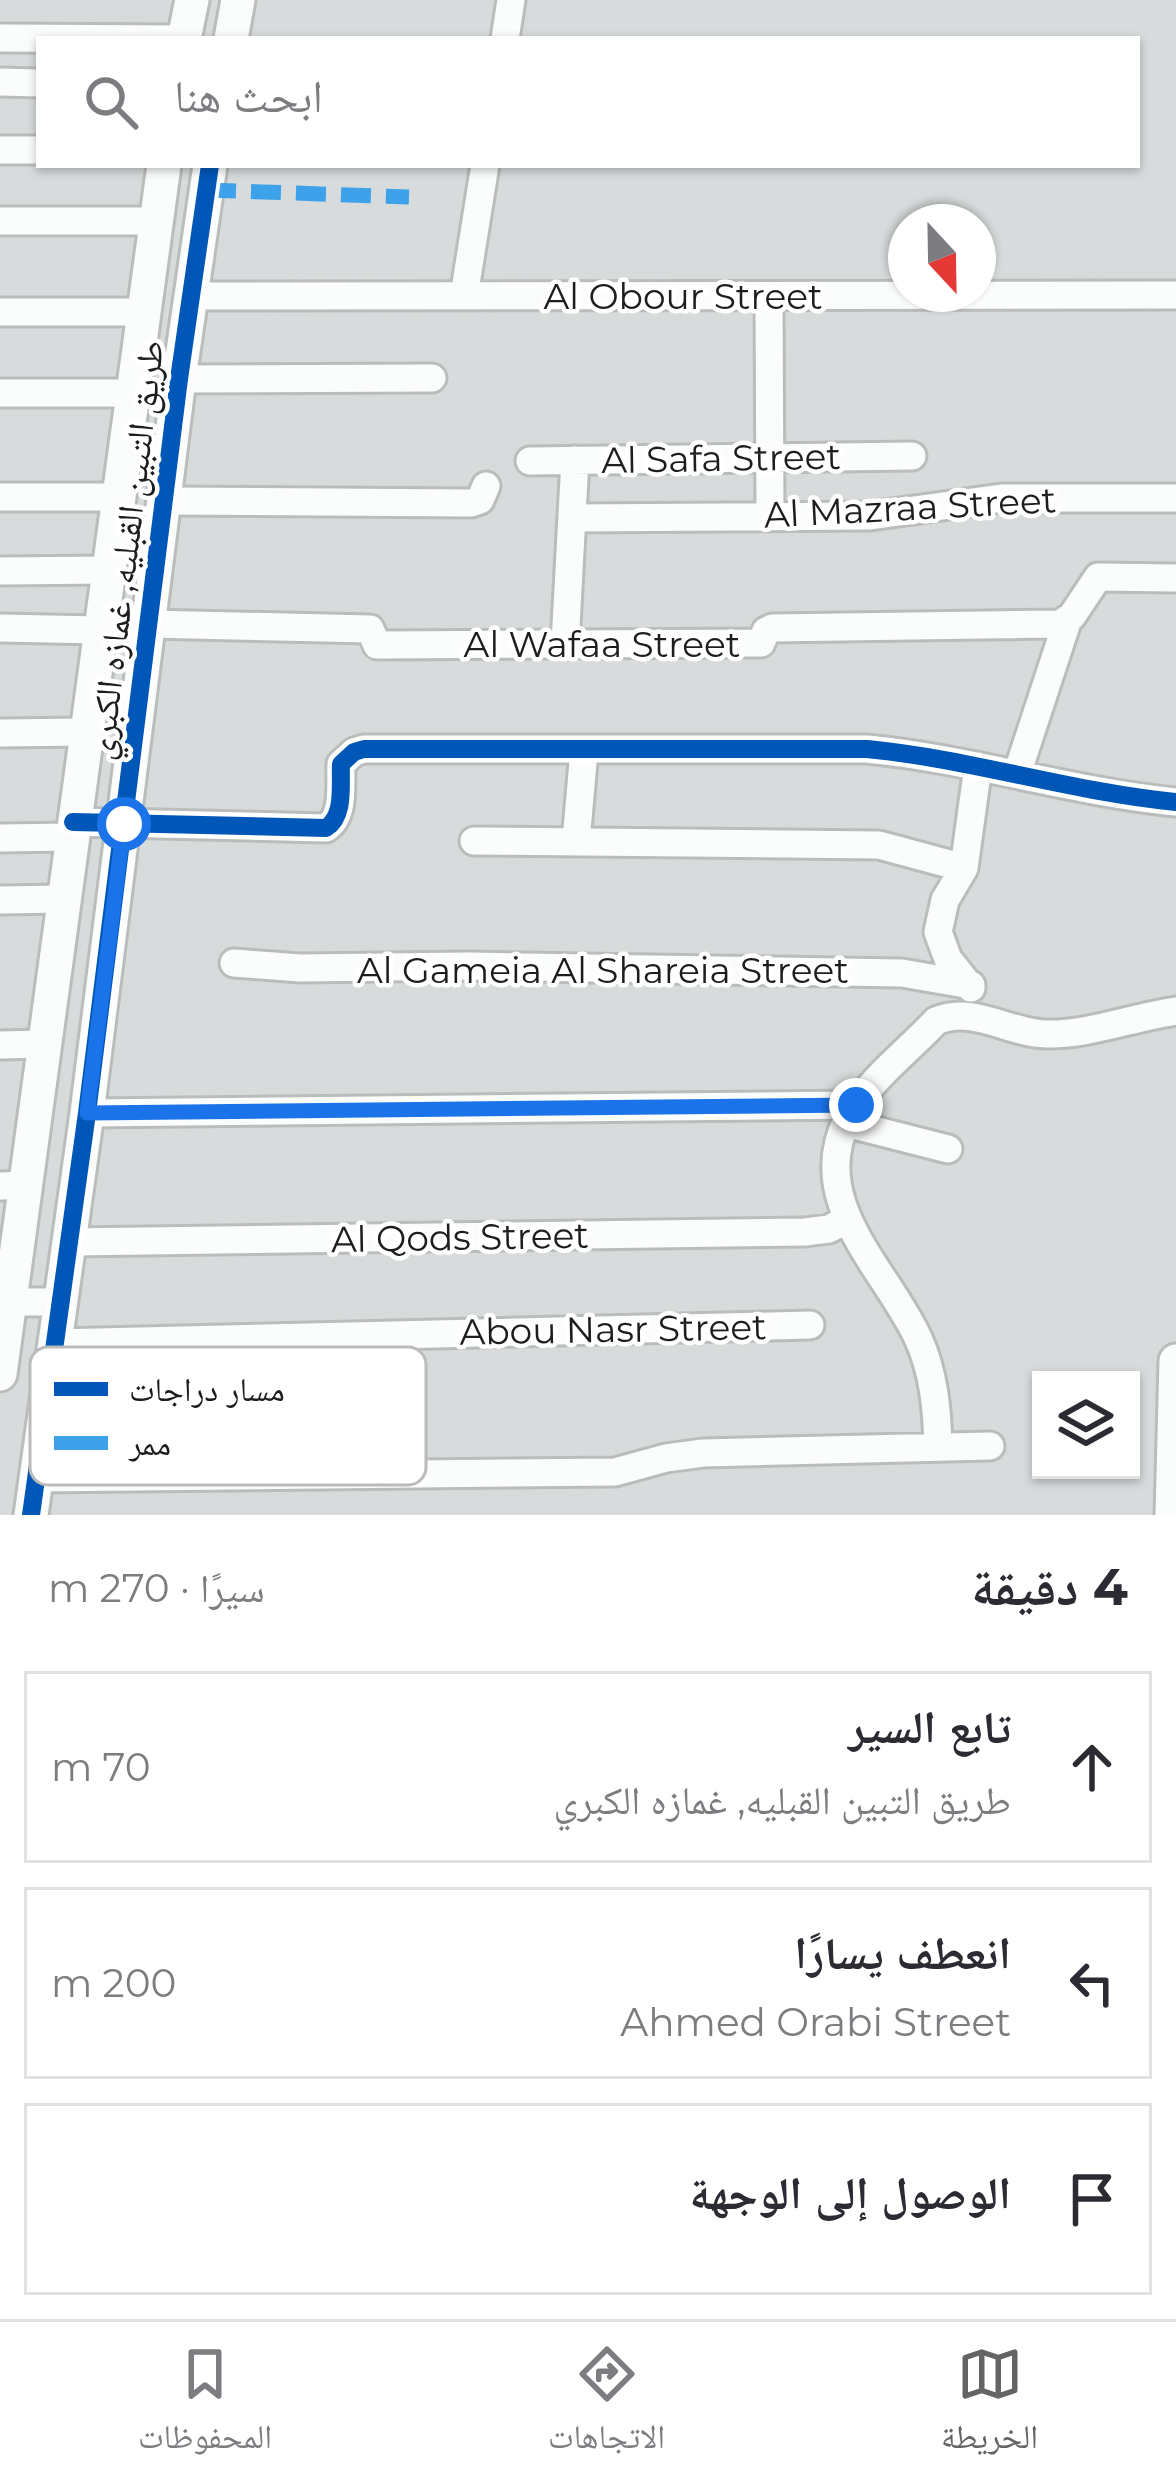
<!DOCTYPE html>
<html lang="ar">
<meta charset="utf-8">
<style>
body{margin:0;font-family:Montserrat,"Noto Naskh Arabic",sans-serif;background:#f2f2f3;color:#2b2b33;direction:rtl}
.controls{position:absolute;right:36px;bottom:36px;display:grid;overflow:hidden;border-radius:0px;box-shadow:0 3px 9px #0004}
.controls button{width:108px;height:108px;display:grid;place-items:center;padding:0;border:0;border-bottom:3px solid #e1e1e2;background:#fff;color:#2b2b33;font:60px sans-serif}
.compass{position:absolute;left:888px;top:204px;width:108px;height:108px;border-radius:50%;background:#fff;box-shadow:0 3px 9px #0004;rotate:158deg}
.stop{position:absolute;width:36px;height:36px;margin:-27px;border:9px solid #1a73e8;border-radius:50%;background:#fff}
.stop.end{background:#1a73e8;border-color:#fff;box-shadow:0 3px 12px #0008}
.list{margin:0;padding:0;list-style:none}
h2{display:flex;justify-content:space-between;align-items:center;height:156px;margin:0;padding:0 48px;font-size:51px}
h2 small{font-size:39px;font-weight:400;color:#7c7c81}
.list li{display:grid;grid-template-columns:78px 1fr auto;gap:36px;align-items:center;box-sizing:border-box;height:192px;margin:0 24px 24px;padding:0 24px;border:3px solid #e1e1e2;border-radius:0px}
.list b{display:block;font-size:45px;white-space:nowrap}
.list p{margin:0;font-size:39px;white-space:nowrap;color:#7c7c81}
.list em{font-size:39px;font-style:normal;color:#7c7c81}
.icon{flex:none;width:66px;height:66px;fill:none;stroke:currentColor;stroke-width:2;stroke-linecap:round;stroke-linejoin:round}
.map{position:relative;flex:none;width:1176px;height:1515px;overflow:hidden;direction:ltr}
.search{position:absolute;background:#fff;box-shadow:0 3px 9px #0004;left:36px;right:36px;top:36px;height:132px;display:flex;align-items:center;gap:30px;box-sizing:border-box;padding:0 42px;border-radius:0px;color:#7c7c81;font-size:45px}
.sheet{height:804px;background:#fff}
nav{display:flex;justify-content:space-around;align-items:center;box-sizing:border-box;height:168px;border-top:3px solid #e1e1e2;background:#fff;font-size:33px;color:#7c7c81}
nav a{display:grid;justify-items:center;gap:6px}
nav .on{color:#636565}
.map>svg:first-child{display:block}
.residential{fill:#d7dbdb;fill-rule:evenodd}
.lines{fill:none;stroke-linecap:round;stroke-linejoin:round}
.minor-casing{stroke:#bbbdbd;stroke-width:33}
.tertiary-casing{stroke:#bbbdbd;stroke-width:39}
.minor{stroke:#fbfcfc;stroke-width:27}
.tertiary{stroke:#fbfcfc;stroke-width:33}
.quiet{stroke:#3da2ea;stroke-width:15;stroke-dasharray:30 15;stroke-linecap:butt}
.cycleway-casing{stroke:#fff;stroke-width:26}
.cycleway{stroke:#0057b8;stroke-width:18}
.route{stroke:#1a73e8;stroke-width:15}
.labels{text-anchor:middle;stroke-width:9;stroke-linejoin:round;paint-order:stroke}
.street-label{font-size:36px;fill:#1d1d1d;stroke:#fff}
.key{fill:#fff;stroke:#bbb;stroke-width:3}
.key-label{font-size:33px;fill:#1d1d1d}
</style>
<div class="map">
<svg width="1176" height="1515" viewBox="0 0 1176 1515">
<rect width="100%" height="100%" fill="#e6ecec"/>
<path class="residential" d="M0,0H1176V1515H0ZM39,39H1137V165H39ZM906,222H978V294H906ZM1041,1380H1131V1470H1041Z"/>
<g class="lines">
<defs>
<path id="minor" d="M0,38L184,39
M505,39L511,0
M0,82L39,83
M0,150H39
M0,221H156
M190,296L1176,295
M464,296L485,165
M769,296L770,517
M0,312H143
M179,379L432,378
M0,393H132
M530,461L912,456
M0,497H117
M164,501L471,503L480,500L486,486
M572,518L870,516L1001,498H1176
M0,571L107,570
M149,624L370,629L377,645L761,643L766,631L772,628L1060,624L1072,616L1098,577L1176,578
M0,628L99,630
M565,644L575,460
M0,733L85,732
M1017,774L1067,622
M73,822L326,828C345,816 340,786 341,764L354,752L364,749H867C971,759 1072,792 1176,802
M0,838L71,837
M474,841L879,845L964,868
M576,841L584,751
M0,900L62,899
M234,963L300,968L468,966L902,973L971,985
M971,988L948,959L938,932L945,900L964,868L978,766
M0,1045L43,1044
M87,1113L856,1105
M846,1123L948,1149
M0,1186L25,1185
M70,1242L805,1232L829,1229L847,1219
M0,1302H62
M56,1343L810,1325
M938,1447C937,1409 934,1373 918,1338C886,1269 805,1201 848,1118C867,1082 908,1051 936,1021C973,1005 1008,1033 1046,1034C1089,1035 1133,1017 1176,1011
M36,1478L615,1472L666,1458L703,1453L990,1446"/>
<path id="tertiary" d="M184,39L192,0
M231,39L238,0
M0,1374L164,165
M31,1515L87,1113L179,379L210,165
M1172,1515L1176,1361"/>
</defs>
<use href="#minor" class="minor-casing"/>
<use href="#tertiary" class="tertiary-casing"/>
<use href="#minor" class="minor"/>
<use href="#tertiary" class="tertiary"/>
<path class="quiet" d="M206,190L409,197"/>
<defs>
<path id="cycleway" d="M73,822L326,828C345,816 340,786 341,764L354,752L364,749H867C971,759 1072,792 1176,802
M31,1515L87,1113L179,379L210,165"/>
</defs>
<use href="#cycleway" class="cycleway-casing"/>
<use href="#cycleway" class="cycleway"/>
</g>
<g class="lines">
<path class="route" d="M124,824L87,1113L856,1105"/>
</g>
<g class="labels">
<g class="street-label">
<text x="683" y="309">Al Obour Street</text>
<text transform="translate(721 458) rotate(-1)" y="13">Al Safa Street</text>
<text transform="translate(910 507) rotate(-3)" y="13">Al Mazraa Street</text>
<text transform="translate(125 550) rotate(-83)" y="13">طريق التبين القبليه, غمازه الكبري</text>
<text x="602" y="657">Al Wafaa Street</text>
<text x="603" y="983">Al Gameia Al Shareia Street</text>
<text transform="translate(460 1237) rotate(-1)" y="13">Al Qods Street</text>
<text transform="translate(613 1329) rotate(-1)" y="13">Abou Nasr Street</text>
</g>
</g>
<rect x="30" y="1347" width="396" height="138" rx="18" class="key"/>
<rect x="54" y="1382" width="54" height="14" fill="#0057b8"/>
<rect x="54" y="1436" width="54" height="14" fill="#3da2ea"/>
<g class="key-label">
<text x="129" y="1401">مسار دراجات</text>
<text x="129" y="1455">ممر</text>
</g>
</svg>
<div class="controls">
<button><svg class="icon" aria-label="layers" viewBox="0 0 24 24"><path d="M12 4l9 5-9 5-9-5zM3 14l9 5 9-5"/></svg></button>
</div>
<svg class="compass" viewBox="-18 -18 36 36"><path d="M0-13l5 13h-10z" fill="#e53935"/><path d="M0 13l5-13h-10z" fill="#7c7c81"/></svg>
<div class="stop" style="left:124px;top:824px"></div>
<div class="stop end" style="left:856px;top:1105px"></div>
<div class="search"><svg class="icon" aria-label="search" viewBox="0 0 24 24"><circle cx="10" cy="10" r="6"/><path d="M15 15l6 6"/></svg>ابحث هنا</div>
</div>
<section class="sheet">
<h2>4 دقيقة<small>سيرًا · 270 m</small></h2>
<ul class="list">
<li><svg class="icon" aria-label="ahead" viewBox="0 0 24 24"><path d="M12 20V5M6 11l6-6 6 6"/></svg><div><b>تابع السير</b><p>طريق التبين القبليه, غمازه الكبري</p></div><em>70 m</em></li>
<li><svg class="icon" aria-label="left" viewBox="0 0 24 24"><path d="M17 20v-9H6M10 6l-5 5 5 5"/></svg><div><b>انعطف يسارًا</b><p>Ahmed Orabi Street</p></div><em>200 m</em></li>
<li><svg class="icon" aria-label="arrive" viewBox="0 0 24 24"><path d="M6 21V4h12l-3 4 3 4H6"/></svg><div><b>الوصول إلى الوجهة</b></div></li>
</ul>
</section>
<nav>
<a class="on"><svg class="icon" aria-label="map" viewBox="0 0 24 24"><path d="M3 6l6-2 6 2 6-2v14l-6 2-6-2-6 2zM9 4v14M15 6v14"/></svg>الخريطة</a>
<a><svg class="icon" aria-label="directions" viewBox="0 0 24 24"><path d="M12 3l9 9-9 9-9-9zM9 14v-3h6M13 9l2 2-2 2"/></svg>الاتجاهات</a>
<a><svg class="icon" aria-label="saved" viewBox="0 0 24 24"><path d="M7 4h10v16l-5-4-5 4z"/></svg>المحفوظات</a>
</nav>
